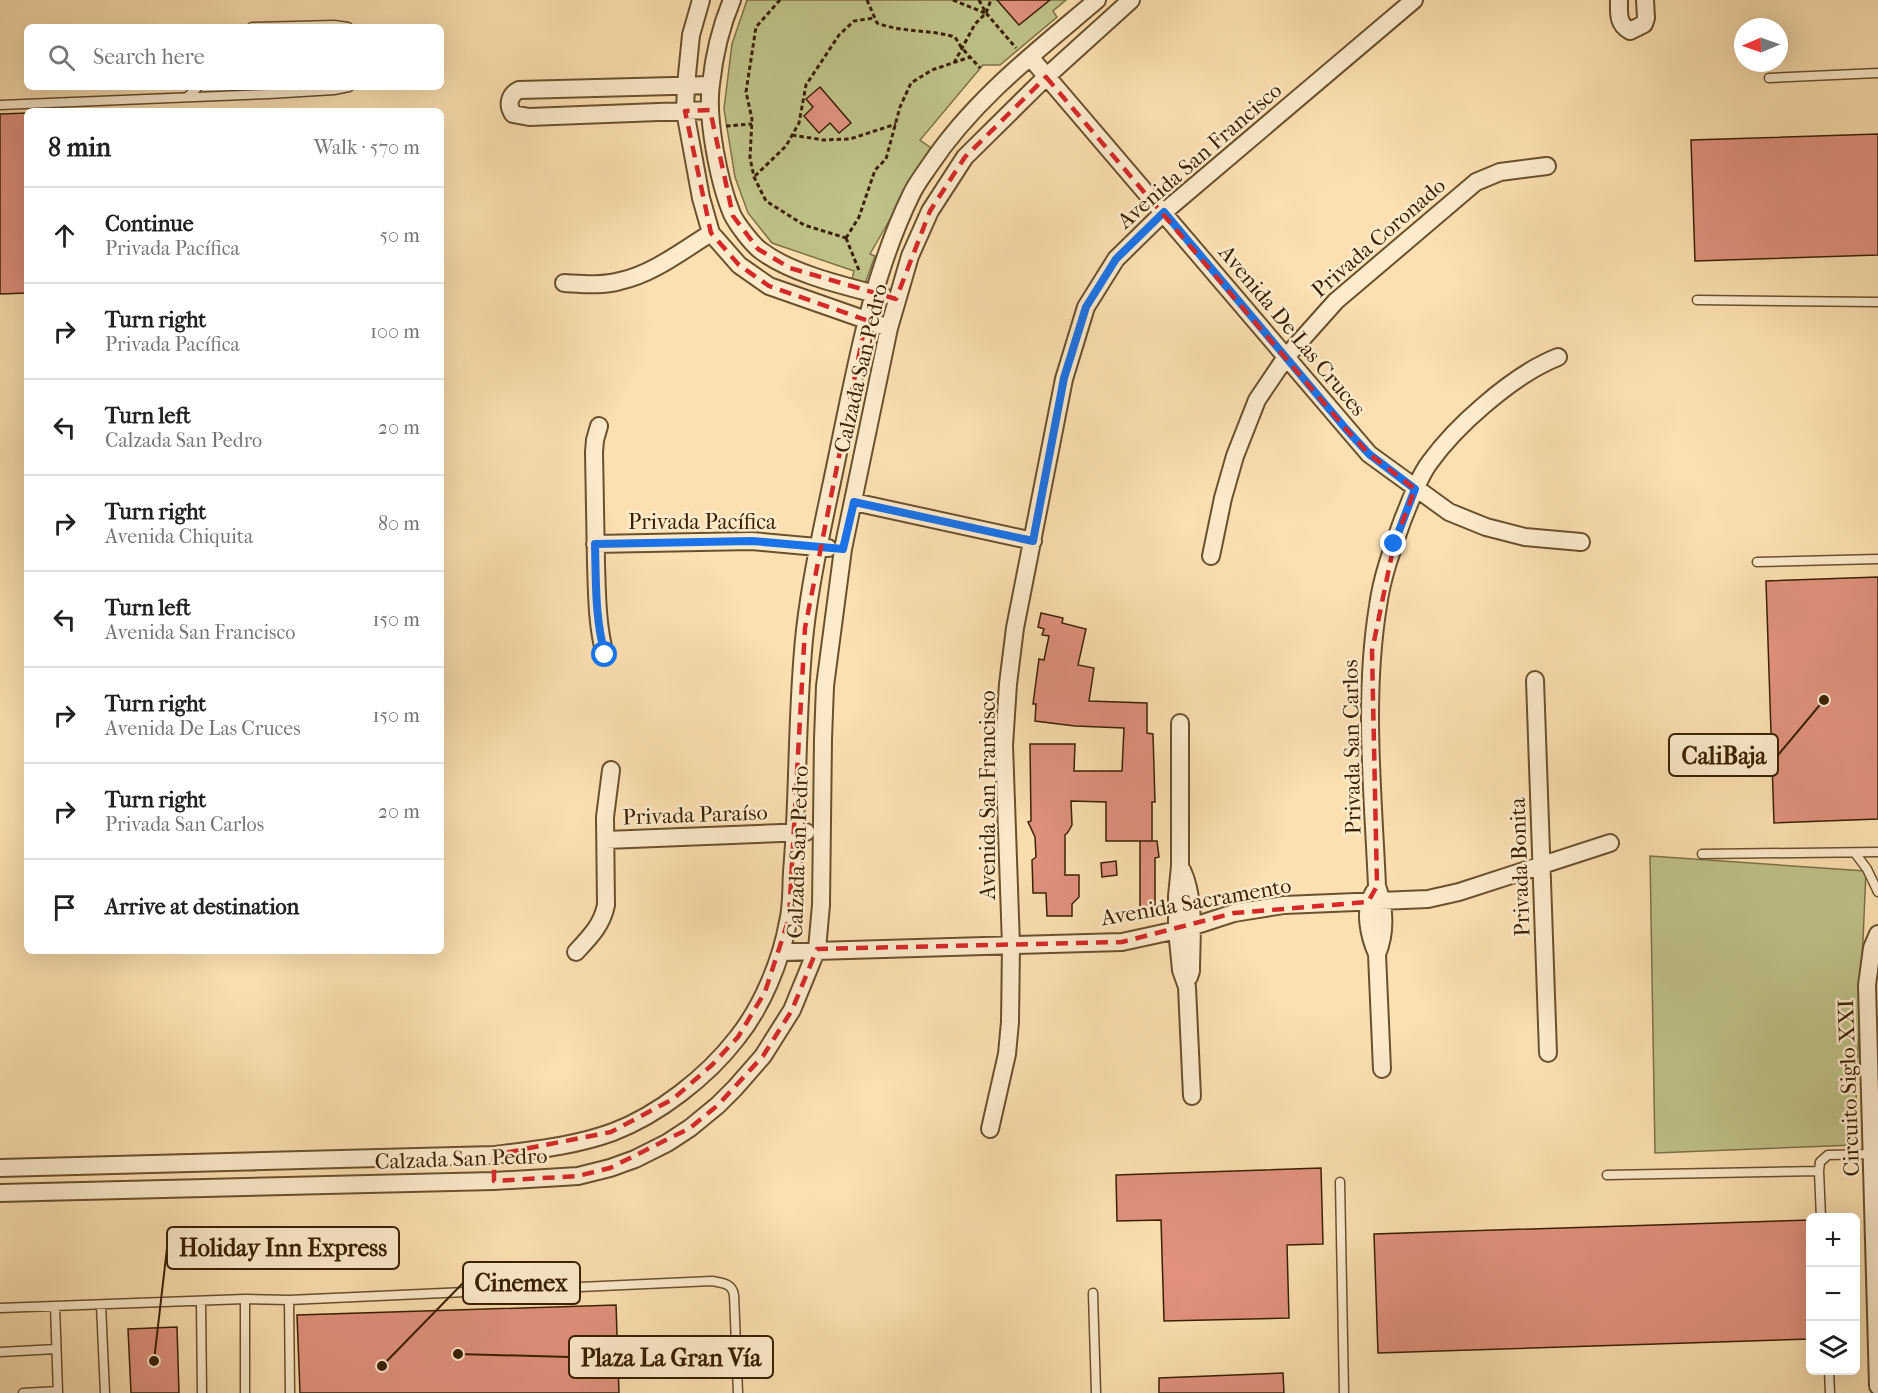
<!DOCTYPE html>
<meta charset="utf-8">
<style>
body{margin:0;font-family:"IM FELL French Canon",serif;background:#f6f6f6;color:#222}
.controls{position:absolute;right:18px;bottom:18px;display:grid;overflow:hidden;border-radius:9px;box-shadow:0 6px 24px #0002}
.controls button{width:54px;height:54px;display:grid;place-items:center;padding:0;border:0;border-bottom:2px solid #e0e0e0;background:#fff;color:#222;font:30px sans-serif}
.compass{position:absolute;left:1734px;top:18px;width:54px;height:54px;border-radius:50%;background:#fff;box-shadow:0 6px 24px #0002;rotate:268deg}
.stop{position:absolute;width:18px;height:18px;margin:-14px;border:4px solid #1a73e8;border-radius:50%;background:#fff}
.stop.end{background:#1a73e8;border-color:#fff;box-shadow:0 2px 6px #0008}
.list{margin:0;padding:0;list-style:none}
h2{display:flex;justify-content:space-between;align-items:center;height:78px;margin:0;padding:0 24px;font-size:26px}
h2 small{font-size:20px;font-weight:400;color:#767676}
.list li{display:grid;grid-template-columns:39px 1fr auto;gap:18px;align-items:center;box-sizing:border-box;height:96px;padding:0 24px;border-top:2px solid #e0e0e0}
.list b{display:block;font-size:22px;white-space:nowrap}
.list p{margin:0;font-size:20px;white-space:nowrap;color:#767676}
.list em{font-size:20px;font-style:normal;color:#767676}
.icon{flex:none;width:33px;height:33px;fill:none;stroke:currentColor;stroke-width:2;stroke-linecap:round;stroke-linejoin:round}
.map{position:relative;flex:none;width:1878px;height:1393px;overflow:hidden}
.search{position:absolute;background:#fff;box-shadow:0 6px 24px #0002;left:24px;top:24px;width:420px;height:66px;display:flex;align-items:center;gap:15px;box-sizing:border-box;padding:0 21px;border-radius:9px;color:#767676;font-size:22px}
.panel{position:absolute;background:#fff;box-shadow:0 6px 24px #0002;left:24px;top:108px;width:420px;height:846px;border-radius:9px}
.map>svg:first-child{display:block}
.green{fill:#c0c28a;stroke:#7d7246;stroke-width:1.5}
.building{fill:#e2927e;stroke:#3a2101;stroke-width:1.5}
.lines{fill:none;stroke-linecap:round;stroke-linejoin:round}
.lane-casing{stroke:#6a512d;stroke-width:11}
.street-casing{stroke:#6a512d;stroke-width:20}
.path{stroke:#3a2101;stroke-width:3;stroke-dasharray:4.5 3;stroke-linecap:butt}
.lane{stroke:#fdebcc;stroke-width:8}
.street{stroke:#fdebcc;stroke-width:16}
.route{stroke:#1a73e8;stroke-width:8}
.marked{fill:none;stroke:#d62828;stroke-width:4.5;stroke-dasharray:12 8;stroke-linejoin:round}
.labels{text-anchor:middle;stroke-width:5;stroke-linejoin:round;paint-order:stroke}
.street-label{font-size:22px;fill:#3a2101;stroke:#fdebcc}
.leader{fill:none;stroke:#3a2101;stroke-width:2}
.callout-dot{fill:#3a2101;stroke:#fdebcc;stroke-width:2}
.callout{fill:#fdebcc;stroke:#3a2101;stroke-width:2}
.callout-label{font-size:24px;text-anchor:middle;font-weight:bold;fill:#3a2101}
</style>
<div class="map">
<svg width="1878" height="1393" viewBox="0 0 1878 1393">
<rect width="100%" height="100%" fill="#fce0b1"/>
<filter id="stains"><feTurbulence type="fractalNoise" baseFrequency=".00333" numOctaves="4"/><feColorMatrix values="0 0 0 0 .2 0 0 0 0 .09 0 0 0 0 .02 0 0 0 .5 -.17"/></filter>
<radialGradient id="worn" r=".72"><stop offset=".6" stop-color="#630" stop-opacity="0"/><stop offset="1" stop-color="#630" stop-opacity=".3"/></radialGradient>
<path class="green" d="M747,0H1066L1053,11L1057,17L1000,65H983L920,140L931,148L870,254L875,256L865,284L852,279L854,271L772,243L748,213L735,177L724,109L732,44Z
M1650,856L1866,871L1854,1145L1655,1153Z"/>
<path class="building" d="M997,0H1050L1019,25Z
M820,87L851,123L839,133L830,123L819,133L804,116L813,107L806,99Z
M27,113V162H25L27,293L0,294V114Z
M1878,134V255L1695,261L1691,140Z
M1878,577V819L1774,823L1766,581Z
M1041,613L1063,618L1062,623L1086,629L1078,665L1094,668L1089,701L1147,703V733L1153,734L1155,802H1152V841H1106V802L1071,801L1072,825L1068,832L1065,835V875H1079V897L1072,904V916H1047L1046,893H1033L1032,860L1036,857L1035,837L1028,822L1031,821L1030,744H1075L1074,771H1122L1124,728L1075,726L1035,721L1036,704H1033L1039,659L1044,660L1049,636L1042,635L1044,629L1038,627Z
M1140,841H1157L1159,857L1155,858V908L1140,909Z
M1116,861L1117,875L1102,877L1101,863Z
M1321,1168L1323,1244L1287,1245L1289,1318L1164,1321L1161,1220L1117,1221L1116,1175Z
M1810,1220V1339L1378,1353L1374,1234Z
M616,1305L619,1393H300L297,1315Z
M177,1327L179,1393H131L128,1329Z
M1283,1373L1284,1393H1159V1378Z"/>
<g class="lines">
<defs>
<path id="lane" d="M252,27L334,25L348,27
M1769,78L1878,73
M187,97L198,87
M0,105L269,94L334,90L349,87
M1697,300L1878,302
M1757,562L1878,559
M1855,853L1867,869L1878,892
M1702,854L1878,852
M1819,1171L1821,1218
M1607,1175L1819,1171L1820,1162L1828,1155L1874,1154
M1340,1182L1344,1393
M1093,1293L1096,1393
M289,1300L290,1393
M201,1302L202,1393
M101,1305L105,1393
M55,1306L58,1393
M0,1308L245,1299L289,1300L712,1281C722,1283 732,1283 734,1295L738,1393
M0,1352L56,1349
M1829,1370L1830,1393
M23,1393L58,1391
M245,1393V1299"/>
<path id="street" d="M701,0L691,35L686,85L685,111L701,198L711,233L739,265L769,286L889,328
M732,0C721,26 714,56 711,84C706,118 719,183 732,214C736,223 752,244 760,250C791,274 845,286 883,296
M1619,0C1619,12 1617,24 1630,31L1644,24L1646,18L1645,0
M1030,57L1369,454L1449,512L1486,527L1525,537L1581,542
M710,110L529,117L513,114C507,105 509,95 519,90L711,85
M564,283C583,284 602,286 620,281C653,274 683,250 711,233
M599,426L595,440L594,452C595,489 595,526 596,563C597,595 597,625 605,655
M854,502L1033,541
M595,544L752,541L828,548
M1211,556L1223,498L1235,456L1257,400L1286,357L1336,301L1476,182L1500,172L1547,166
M1535,680L1548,1053
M1180,723V866L1177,896V930L1181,970L1187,987L1192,1096
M606,840L806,832
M1182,870C1196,900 1191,938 1191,971L1189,977
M1374,892C1363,910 1369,936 1377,954L1382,1069
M1878,934L1872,948L1867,985L1878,1386
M576,952C590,937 602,925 606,905L605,817L611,770
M782,952L1122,942L1191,927L1234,913L1284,905L1428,899L1459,892L1610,843
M1377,954C1386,933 1385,908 1377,886C1373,793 1363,698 1378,606C1382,576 1393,547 1403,519C1411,500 1418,478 1430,462C1446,440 1463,423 1483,406C1506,386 1530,368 1558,357
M990,1129L1007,1054L1010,1022L1011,945L1004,745L1008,684L1015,628L1064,379L1086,307L1116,259L1164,212L1414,0
M0,1168L494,1155C534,1150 575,1146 613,1132C658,1115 707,1077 737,1038C762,1007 781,961 788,922C792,906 791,889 792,872C799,792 796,711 805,630C812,569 827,508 839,448C857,362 872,275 911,195C916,184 924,174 930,165C974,99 1037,51 1097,0
M0,1193L494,1181L578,1176L610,1168L635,1159L667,1143L690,1128L718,1105L735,1088L763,1056L792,1010L817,949L821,905L823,739L825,686L843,549L889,328L910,256L930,211L965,157L1046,77L1131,0"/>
</defs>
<use href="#lane" class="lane-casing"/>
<use href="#street" class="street-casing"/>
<path class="path" d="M780,0L756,27L746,92L752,119L750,158L754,177L766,201L804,225L846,238
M867,0L877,23C904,33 928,29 955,37L961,47L980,68
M953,0L985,13
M979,0L986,13L1016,48
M954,63L975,24L986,13L991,0
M726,126L752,124
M792,135L823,140L850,139L896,124
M755,176L786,146L799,123L806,85L839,35L854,21L874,18
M846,238L859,217L875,170L886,159L900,107L911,83L932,70L970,57
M846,238L860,273"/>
<use href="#lane" class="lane"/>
<use href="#street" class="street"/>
</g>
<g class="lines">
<path class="route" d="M605,655C595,619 596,582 595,544L752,541L843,549L854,502L1033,541L1064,378L1086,307L1116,259L1164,212L1346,429L1369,454L1415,489L1394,544"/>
</g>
<path class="marked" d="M1046,77L1346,429L1369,454L1415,489L1394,544L1372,651L1377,886L1368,902L1234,913L1122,942L817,949L792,1010L763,1056L718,1105L690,1128L610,1168L578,1176L494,1181V1155L611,1132L673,1099L712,1065L738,1037L765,992L789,918L805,628L866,320L769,286L739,265L711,233L685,111L710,110L733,216L758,249L790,268L896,299L930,211L965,157Z"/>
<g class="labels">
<g class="street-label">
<text transform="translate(1199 155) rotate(-41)" y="8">Avenida San Francisco</text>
<text transform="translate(1378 237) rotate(-41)" y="8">Privada Coronado</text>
<text transform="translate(1293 330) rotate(50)" y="8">Avenida De Las Cruces</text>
<text transform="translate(860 368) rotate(-77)" y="8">Calzada San Pedro</text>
<text x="702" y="529">Privada Pacífica</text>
<text transform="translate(1351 747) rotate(-91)" y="8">Privada San Carlos</text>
<text transform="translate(987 795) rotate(-90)" y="8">Avenida San Francisco</text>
<text transform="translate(695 814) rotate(-2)" y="8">Privada Paraíso</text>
<text transform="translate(797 852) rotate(-88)" y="8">Calzada San Pedro</text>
<text transform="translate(1519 867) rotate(-92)" y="8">Privada Bonita</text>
<text transform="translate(1196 901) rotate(-10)" y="8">Avenida Sacramento</text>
<text transform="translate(1848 1088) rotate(-92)" y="8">Circuito Siglo XXI</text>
<text transform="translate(461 1158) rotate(-2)" y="8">Calzada San Pedro</text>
</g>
</g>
<path class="leader" d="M1824 700L1778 755M154 1361L167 1248M382 1366L463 1283M458 1354L569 1357"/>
<g class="callout-dot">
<circle cx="1824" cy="700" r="6"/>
<circle cx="154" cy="1361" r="6"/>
<circle cx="382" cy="1366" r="6"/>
<circle cx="458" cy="1354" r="6"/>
</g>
<g class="callout">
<rect x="1669" y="734" width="109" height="42" rx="6"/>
<rect x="167" y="1227" width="232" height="42" rx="6"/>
<rect x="463" y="1262" width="117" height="42" rx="6"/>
<rect x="569" y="1336" width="204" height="42" rx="6"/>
</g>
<g class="callout-label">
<text x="1724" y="764">CaliBaja</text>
<text x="283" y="1256">Holiday Inn Express</text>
<text x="521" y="1291">Cinemex</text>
<text x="671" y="1366">Plaza La Gran Vía</text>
</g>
<rect width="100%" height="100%" filter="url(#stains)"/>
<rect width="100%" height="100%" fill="url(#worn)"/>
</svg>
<div class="controls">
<button>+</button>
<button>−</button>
<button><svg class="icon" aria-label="layers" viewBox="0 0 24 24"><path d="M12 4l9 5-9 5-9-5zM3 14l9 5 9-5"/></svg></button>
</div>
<svg class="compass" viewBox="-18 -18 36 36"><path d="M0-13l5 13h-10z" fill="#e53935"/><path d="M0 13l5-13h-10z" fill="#767676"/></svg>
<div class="stop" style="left:605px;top:655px"></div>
<div class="stop end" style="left:1394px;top:544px"></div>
<div class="search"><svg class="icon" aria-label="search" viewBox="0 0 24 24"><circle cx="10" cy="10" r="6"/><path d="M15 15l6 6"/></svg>Search here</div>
<section class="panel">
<h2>8 min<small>Walk · 570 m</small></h2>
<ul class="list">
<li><svg class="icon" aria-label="ahead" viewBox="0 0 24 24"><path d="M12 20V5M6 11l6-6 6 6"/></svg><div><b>Continue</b><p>Privada Pacífica</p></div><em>50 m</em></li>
<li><svg class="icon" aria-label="right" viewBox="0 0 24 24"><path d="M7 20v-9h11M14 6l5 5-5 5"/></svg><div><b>Turn right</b><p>Privada Pacífica</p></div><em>100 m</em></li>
<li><svg class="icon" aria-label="left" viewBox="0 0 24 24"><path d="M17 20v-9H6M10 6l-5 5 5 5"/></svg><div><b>Turn left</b><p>Calzada San Pedro</p></div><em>20 m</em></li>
<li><svg class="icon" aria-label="right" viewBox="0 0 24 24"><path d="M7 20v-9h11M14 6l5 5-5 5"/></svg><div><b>Turn right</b><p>Avenida Chiquita</p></div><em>80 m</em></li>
<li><svg class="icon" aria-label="left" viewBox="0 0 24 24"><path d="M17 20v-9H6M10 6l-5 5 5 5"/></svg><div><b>Turn left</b><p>Avenida San Francisco</p></div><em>150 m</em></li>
<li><svg class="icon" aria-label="right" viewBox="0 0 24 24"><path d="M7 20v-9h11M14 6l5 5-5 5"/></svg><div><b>Turn right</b><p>Avenida De Las Cruces</p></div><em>150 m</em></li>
<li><svg class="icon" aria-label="right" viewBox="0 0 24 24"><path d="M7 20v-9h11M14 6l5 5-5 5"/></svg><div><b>Turn right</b><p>Privada San Carlos</p></div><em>20 m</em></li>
<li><svg class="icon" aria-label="arrive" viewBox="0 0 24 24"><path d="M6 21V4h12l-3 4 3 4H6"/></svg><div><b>Arrive at destination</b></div></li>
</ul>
</section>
</div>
